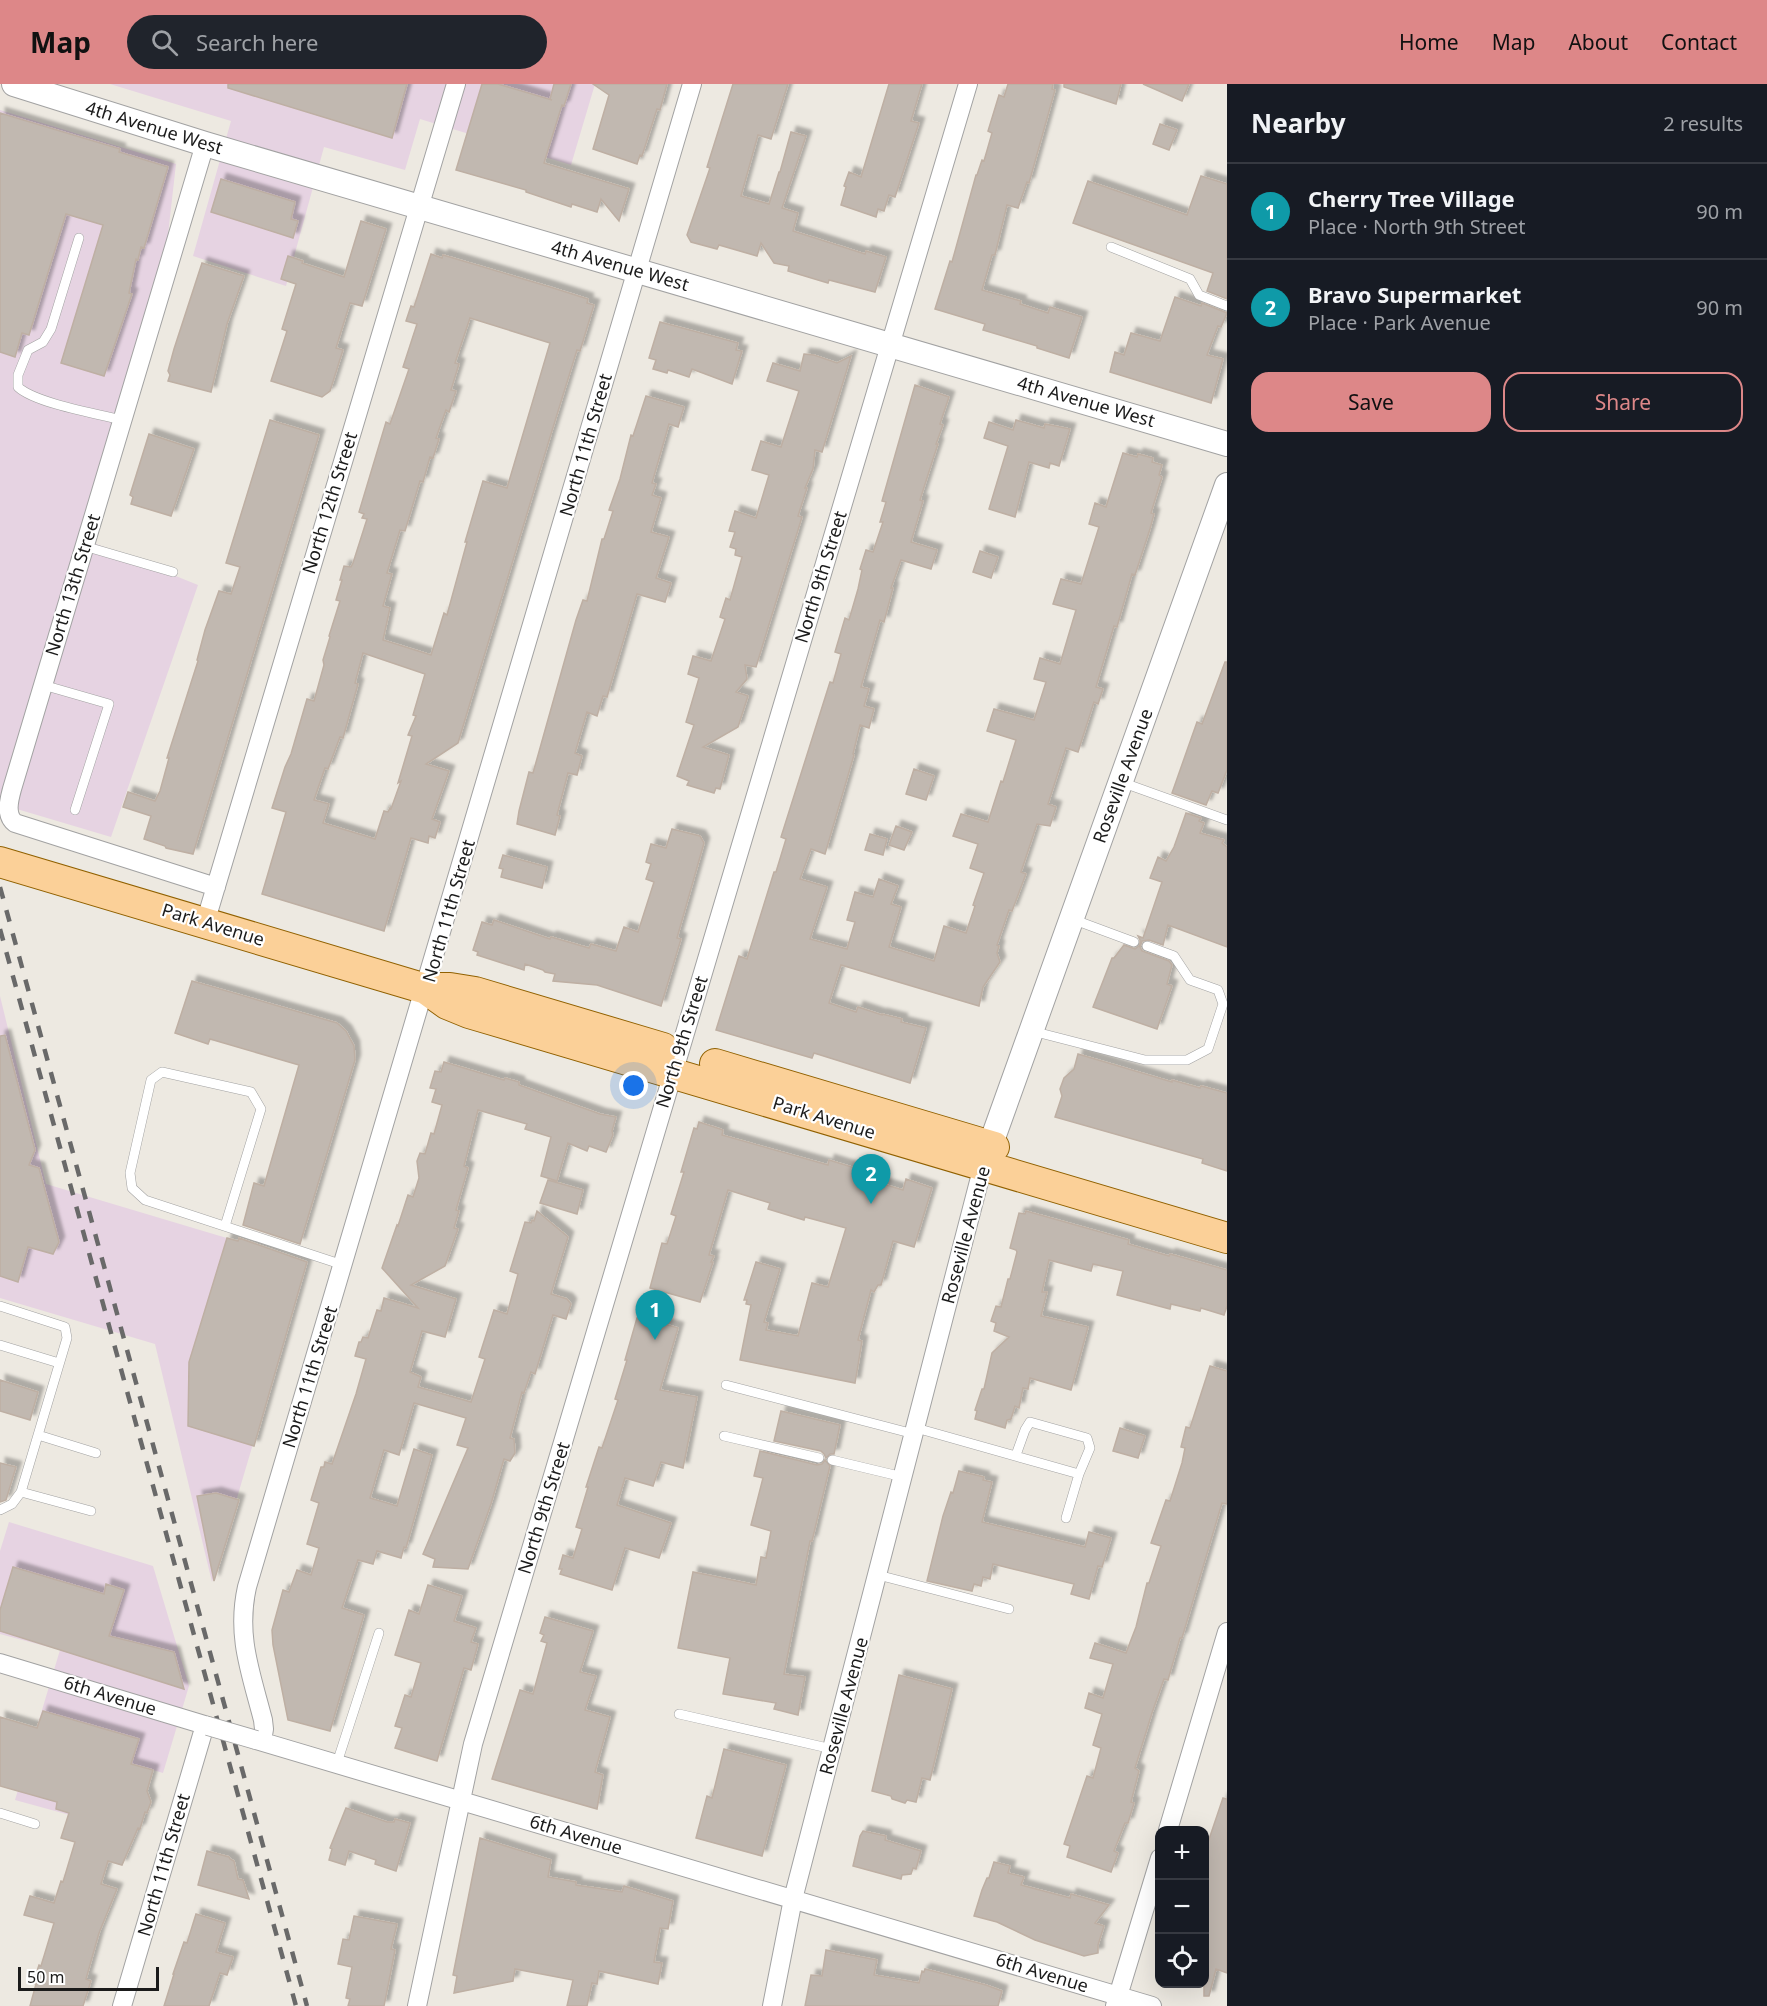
<!DOCTYPE html>
<meta charset="utf-8">
<style>
body{margin:0;font-family:"Noto Sans",sans-serif;background:#20242c;color:#f1f3f6}
.controls{position:absolute;right:18px;bottom:18px;display:grid;overflow:hidden;border-radius:12px;box-shadow:0 6px 24px #0002}
.controls button{width:54px;height:54px;display:grid;place-items:center;padding:0;border:0;border-bottom:2px solid #363941;background:#171b24;color:#f1f3f6;font:30px sans-serif}
.scale{position:absolute;left:18px;bottom:15px;width:141px;box-sizing:border-box;padding-left:6px;border:3px solid #1b1b1b;border-top:0;font-size:16px;line-height:21px;white-space:nowrap;color:#1b1b1b;-webkit-text-stroke:4px #fff;paint-order:stroke}
.you{position:absolute;left:634px;top:1002px;width:21px;height:21px;margin:-15px;border:4px solid #fff;border-radius:50%;background:#1a73e8;box-shadow:0 0 0 9px #1a73e833}
.badge{display:grid;place-items:center;width:39px;height:39px;border-radius:50%;background:#dd8788;color:#fff;font-size:20px;font-weight:700}
.pin{position:absolute;translate:-50% -50px;filter:drop-shadow(0 2px 3px #0008)}
.pin::after{content:'';position:absolute;top:32px;width:21px;height:18px;background:inherit;clip-path:polygon(0 0,100% 0,50% 100%)}
.list{margin:0;padding:0;list-style:none}
h2{display:flex;justify-content:space-between;align-items:center;height:78px;margin:0;padding:0 24px;font-size:26px}
h2 small{font-size:20px;font-weight:400;color:#9ea1a6}
.list li{display:grid;grid-template-columns:39px 1fr auto;gap:18px;align-items:center;box-sizing:border-box;height:96px;padding:0 24px;border-top:2px solid #363941}
.list b{display:block;font-size:22px;white-space:nowrap}
.list p{margin:0;font-size:20px;white-space:nowrap;color:#9ea1a6}
.list em{font-size:20px;font-style:normal;color:#9ea1a6}
.actions{display:flex;gap:12px;padding:18px 24px}
.actions a{flex:1;padding:14px 0;border:2px solid #dd8788;border-radius:18px;text-align:center;font-size:21px;color:#dd8788}
.actions .main{background:#dd8788;color:#111}
.icon{flex:none;width:33px;height:33px;fill:none;stroke:currentColor;stroke-width:2;stroke-linecap:round;stroke-linejoin:round}
.map{position:relative;flex:none;width:1227px;height:1922px;overflow:hidden}
header{display:flex;align-items:center;gap:36px;box-sizing:border-box;height:84px;padding:0 30px;background:#dd8788;color:#111}
header strong{font-size:28px}
nav{display:flex;gap:33px;margin-inline-start:auto;font-size:21px}
.search{width:420px;height:54px;background:#20242c;display:flex;align-items:center;gap:15px;box-sizing:border-box;padding:0 21px;border-radius:33px;color:#9ea1a6;font-size:22px}
main{display:flex}
aside{flex:1;background:#171b24}
.map>svg:first-child{display:block}
.industrial{fill:#e6d3e2}
.building{fill:#c1b8b0;stroke:#beafa3;stroke-width:1.5;fill-rule:evenodd;filter:url(#shadow)}
.lines{fill:none;stroke-linecap:round;stroke-linejoin:round}
.service-casing{stroke:#a2a2a2;stroke-width:10}
.minor-casing{stroke:#a2a2a2;stroke-width:20}
.tertiary-casing{stroke:#a2a2a2;stroke-width:26}
.primary-casing{stroke:#916101;stroke-width:32}
.service{stroke:#fff;stroke-width:9}
.minor{stroke:#fff;stroke-width:18}
.tertiary{stroke:#fff;stroke-width:24}
.primary{stroke:#fbd098;stroke-width:30}
.rail{stroke:#696969;stroke-width:4.5;stroke-dasharray:12 12;stroke-linecap:butt}
.minor-bridge-casing{stroke:#a2a2a2;stroke-width:20;stroke-linecap:butt}
.minor-bridge{stroke:#fff;stroke-width:18}
.labels{text-anchor:middle;stroke-width:4.5;stroke-linejoin:round;paint-order:stroke}
.street-label{font-size:18px;fill:#1b1b1b;stroke:#fff}
</style>
<header>
<strong>Map</strong>
<div class="search"><svg class="icon" aria-label="search" viewBox="0 0 24 24"><circle cx="10" cy="10" r="6"/><path d="M15 15l6 6"/></svg>Search here</div>
<nav><a>Home</a><a>Map</a><a>About</a><a>Contact</a></nav>
</header>
<main>
<div class="map">
<svg width="1227" height="1922" viewBox="0 0 1227 1922">
<defs>
<filter id="shadow"><feDropShadow dx="5.5" dy="-5.5" stdDeviation="1.5" flood-color="#0004"/></filter>
</defs>
<rect width="100%" height="100%" fill="#ede9e1"/>
<path class="industrial" d="M110,0H595L571,81L420,35L405,86L324,63L286,202L193,172L231,37Z
M0,26L176,80L166,168L94,459L198,501L111,753L0,720Z
M0,912L46,1100L307,1178L212,1498L155,1260L0,1214Z
M9,1438L153,1482L189,1602L163,1689L98,1669L77,1733L15,1716L60,1566L0,1550V1467Z"/>
<path class="building" d="M228,0H407L392,54L228,4Z
M482,0H498L552,16L550,15L554,0H571L564,22L562,21L544,79L629,105L619,137L601,115L597,128L572,120L571,123L526,108V106L456,86Z
M593,0H667L660,26L657,25L642,72L640,71L637,80L593,65L609,11Z
M733,0H788L771,55L758,51L741,112L769,120L779,88H780L791,48L806,52L782,124L798,129L793,147L865,170L866,167L886,173L875,208L829,196L828,199L788,187L789,182L774,179L761,159L757,172L719,161L717,165L691,158L687,151L710,84L707,83Z
M889,0H922L911,37L919,39L895,113L889,111L884,127L878,125L876,133L841,121L846,103L844,102L849,88L861,93Z
M1008,0H1053L1052,5L1055,6L1029,99L1027,98L1018,124L1007,121L995,171H992L982,206L1021,217L1020,220L1048,229L1050,223L1082,233L1069,274L1037,264V262L983,246L985,240L935,225L950,177L952,178L976,91H977L982,76L984,77L992,49L988,47L999,11L1004,13Z
M1064,0H1121L1116,20L1064,3Z
M1143,0H1189L1182,17Z
M0,29L120,65L119,68L168,83L144,164L141,163L138,176L136,175L129,209L132,210L104,292L61,279L103,141L66,130L29,251L22,249L15,273L0,268Z
M1160,40L1177,46L1169,66L1153,60Z
M1201,92L1227,100V215L1207,207L1213,189L1073,139L1088,97L1187,131Z
M221,95L295,118L291,135L298,137L293,154L211,128Z
M361,137L386,145L362,222L350,219L336,264L343,266L330,307L322,313L271,297L287,247L282,245L296,200L281,195L288,172L303,177L302,179L344,193Z
M431,170L442,174L443,171L550,203L588,215L587,219L594,221L580,267L577,266L551,350L458,659L426,680L449,687L432,735L440,738L435,754L429,752L428,759L411,754L384,847L262,810L286,728L272,724L285,683L291,670L307,615L314,617L324,581L323,576L330,553L329,552L340,517L336,516L342,496H340L344,482L351,483L353,479L367,435L362,434L364,430L359,428L386,338L390,340L409,285L403,283L417,240L406,237L411,222L414,223ZM470,234L550,259L507,404L483,397L465,458H467L447,531L444,529L431,571L383,556L390,524L383,522L392,490L387,489L400,446L405,447L420,397L423,398L430,373L433,374L439,355L436,354L446,326L449,328L456,307L451,306L459,280L455,279ZM363,569L425,590L413,631L416,632L408,651L412,652L398,699L401,697L391,725L390,724L388,728L384,727L375,755L323,739L329,720L314,716L325,684L328,685L340,653L343,654L358,600L355,599Z
M202,179L244,192L227,240L211,308L168,297L170,291L168,287L174,265Z
M1175,213L1201,222L1202,219L1227,229L1221,243L1218,242L1207,271L1223,275L1211,319L1110,288L1115,268L1124,271L1131,249L1160,257Z
M660,238L738,259L736,266L742,267L732,300L692,285L689,293L668,286L667,289L653,285L656,276L649,274Z
M804,270L814,271L837,279L851,272L822,368L815,366L813,385L805,404H807L798,432L802,433L756,583L745,581L747,595L736,608L748,612L738,643L703,663L729,671L720,705L716,704L714,709L687,701L689,697L677,692L694,641L686,638L699,594L688,590L693,572L711,577L725,535L720,533L726,514L730,516L742,473L735,471L736,465L730,463L735,448L729,447L735,427L756,434L769,391L752,386L761,357L781,363L799,307L767,297L773,279L800,287Z
M915,301L949,313L940,340L943,341L936,360H938L933,375L920,416L923,417L911,458L937,466L931,485L901,476L891,504H893L884,538L880,536L861,603L869,605L864,622L874,625L869,644L860,641L853,670L854,671L825,770L811,765L800,795L827,803L810,855L847,865L855,838L847,836L855,808L873,813L879,795L898,802L891,820L901,823L889,863L934,877L944,842L966,849L975,822L973,821L984,789L970,784L978,760L953,752L961,730L988,738L1001,697L1003,698L1016,656L987,647L994,625L1034,636L1046,598L1034,595L1040,574L1060,580L1076,526L1053,520L1061,495L1081,500L1099,443L1089,440L1095,419L1106,423L1123,369L1137,373L1138,370L1153,374L1152,378L1162,381L1159,391L1162,393L1151,429L1154,430L1150,445L1135,491L1132,490L1117,543L1114,542L1096,603L1103,605L1098,620L1094,618L1078,668L1066,664L1048,720L1056,723L1050,742L1037,740L1021,788L1026,790L1012,827L1009,826L997,861L999,862L997,869L1000,878L983,903L979,922L841,881L829,919L856,928L858,923L882,931V930L902,935L901,938L926,944L910,999L814,969L812,974L716,946L739,872L747,875L774,788H776L786,755L781,753L830,598L833,599L841,570L835,568L845,534L849,536L858,505L862,486L860,485L866,466L873,468L883,438H880L886,418L882,417Z
M646,312L684,323L678,343L669,340L652,399L656,400L652,411L661,414L651,448L669,453L656,494L671,499L665,518L637,510L607,613L603,612L597,632L587,628L575,669L582,672L577,691L568,689L557,731L560,732L555,751L517,740L519,727L529,688L533,689L576,536L583,516L587,517L602,455H604L613,427L609,426L620,395L631,351L633,352Z
M270,336L319,351L193,770L166,764L165,762L144,755L151,732L123,723L128,708L155,717L160,707L169,674H167L198,577L197,576L205,546L219,507L231,510L240,483L226,479Z
M1016,336L1044,344L1045,340L1070,345L1059,382L1050,379L1049,384L1029,378L1015,433L989,425L1008,362L984,354L989,338L1013,346Z
M149,350L194,365L171,432L131,420L133,413L130,411Z
M980,467L998,473L991,494L973,488Z
M1225,578H1227V686L1218,709L1212,707L1206,721L1172,709L1197,638L1202,640Z
M914,685L934,692L926,716L906,710Z
M1186,729L1201,734L1199,737L1204,739L1200,749L1224,756L1222,759L1227,763V863L1168,841L1163,861L1149,856L1142,857L1140,863L1142,867L1169,877L1172,881L1167,900L1172,902L1157,945L1093,923L1112,874H1114L1124,861L1135,865L1140,861V856L1138,852L1143,854L1162,798L1150,794L1158,773L1166,777L1174,763Z
M896,742L912,748L904,766L889,761Z
M672,745L700,752L704,759L677,854L681,855L661,922L597,901L553,897L555,890L545,888L543,886L525,880L524,886L477,871L478,868L473,866L482,838L492,841L494,836L550,855L551,853L589,864L591,860L616,867L624,843L638,848L654,798L646,795L651,780L646,778L651,760L666,764Z
M870,750L887,755L883,771L865,766Z
M503,771L547,783L542,804L501,793L503,785L499,784Z
M192,897L337,939L346,947L354,962L355,976L300,1160L243,1141L254,1099L264,1102L299,981L210,955L208,960L175,949Z
M5,951L35,1066L29,1081L39,1084L59,1158L53,1170L28,1163L18,1198L0,1192V952Z
M1078,970L1172,998V996L1200,1004L1201,1002L1227,1009V1087L1202,1079L1203,1075L1055,1033L1062,1012L1060,1005L1064,994L1074,985Z
M444,978L504,996L505,994L519,998V1001L600,1030L616,1033L612,1047L613,1051L606,1068L589,1062L587,1067L568,1059L557,1097L541,1092L551,1053L525,1045L527,1040L478,1026L464,1082L468,1084L456,1126L459,1127L454,1144L458,1145L445,1182L411,1201L456,1215L445,1253L422,1247L410,1288L421,1293L418,1303L471,1318L485,1275L479,1273L494,1226L507,1230L518,1190L510,1187L525,1138L531,1139L532,1136L534,1137L537,1127L568,1153L551,1210L567,1215L571,1220L566,1235L553,1231L535,1290L531,1288L524,1309L522,1308L510,1354L514,1355L515,1369L510,1377L504,1375L491,1420L468,1485L433,1483L435,1475L423,1470L468,1364L457,1361L466,1334L414,1319L399,1371L384,1366L370,1414L397,1422L414,1365L432,1371L406,1464L404,1463L401,1474L377,1467L373,1480L358,1476L342,1524L364,1531L330,1647L288,1636L273,1561L272,1546L283,1506L289,1508L297,1486L311,1491L319,1464L307,1460L319,1419L311,1416L321,1383H324L325,1378L332,1380L356,1310L366,1275L355,1272L359,1258H361L363,1253L368,1254L377,1226L381,1227L384,1214L418,1224L382,1184L397,1141L398,1142L408,1111L413,1113L419,1094L417,1077L420,1069L425,1070L431,1049L434,1050L442,1021L432,1018L436,1005L430,1004L435,987L441,988Z
M699,1038L723,1046L722,1051L828,1081L829,1076L855,1084L853,1091L903,1106L906,1095L932,1104L914,1163L893,1157L881,1201H878L874,1208L871,1206L858,1256L862,1257L855,1299L740,1276L751,1221L746,1220L747,1216H744L756,1178L780,1185L764,1238L768,1239L766,1246L798,1252L812,1199L828,1203L846,1144L805,1133L804,1136L768,1125L770,1119L728,1106L709,1171L714,1172L711,1178H713L700,1218L650,1204L662,1159L667,1160L676,1132L671,1130L684,1088H681L694,1044L697,1045Z
M548,1096L583,1106L577,1130L540,1119Z
M1026,1127L1129,1156L1128,1160L1169,1172L1170,1170L1227,1186V1222L1224,1231L1201,1224L1200,1227L1171,1220L1170,1225L1117,1211L1123,1187L1093,1180L1091,1187L1049,1176L1042,1208H1047L1041,1232L1088,1243L1071,1306L1030,1294L1028,1305L1023,1304L1019,1324L1015,1322L1011,1335L1007,1336L1005,1344L975,1335L977,1327L975,1326L982,1305H984L992,1269L1009,1253L994,1247L996,1239L991,1237L996,1222L1001,1223L1008,1195H1010L1017,1168L1016,1166L1010,1164L1019,1129L1025,1130Z
M227,1154L238,1157L239,1154L307,1178L254,1362L188,1342L189,1278Z
M641,1233L678,1244L660,1306L697,1313L683,1384L661,1378L653,1402L625,1394L617,1421L671,1439L659,1474L625,1464L612,1506L560,1490L562,1485H559L563,1471L573,1474L582,1445L576,1443L588,1403H586L599,1363L602,1364L618,1316L615,1315L627,1276H625L637,1234L640,1235Z
M1210,1282L1227,1287V1420L1222,1419L1182,1554H1180L1168,1596L1164,1595L1152,1629L1135,1684L1139,1687L1131,1718L1134,1719L1128,1739H1125L1114,1767L1118,1769L1111,1788L1067,1773L1070,1762L1064,1760L1087,1692L1093,1694L1101,1664L1093,1661L1102,1630L1085,1624L1089,1609L1103,1614L1113,1580L1090,1574L1095,1559L1126,1569L1136,1543L1147,1499H1149L1161,1462L1151,1459L1166,1416L1170,1417L1182,1379L1185,1364L1181,1363L1186,1343L1190,1344Z
M0,1296L38,1308L30,1336L0,1327Z
M781,1327L840,1341L834,1370H830L826,1374L824,1370L821,1367L774,1357Z
M1120,1344L1145,1352L1138,1374L1113,1367Z
M760,1367L817,1381L822,1380L825,1376L830,1382L812,1457H810L784,1590L805,1593L798,1631L774,1625L776,1619L723,1610L730,1574L678,1564L693,1488L756,1501L761,1473L766,1474L771,1447L751,1441L763,1394L754,1392Z
M0,1379L16,1383L6,1416L0,1418Z
M959,1387L984,1393L983,1396L992,1398L982,1438L1085,1463L1089,1448L1111,1454L1102,1483L1098,1482L1089,1515L1071,1510L1074,1500L993,1480L990,1495L983,1493L981,1502L974,1500L972,1507L927,1497L943,1432L951,1408L953,1409Z
M216,1409L239,1416L214,1497L197,1412Z
M13,1483L104,1510L106,1500L124,1506L109,1552L174,1568L184,1605L0,1547V1526Z
M428,1501L462,1512L454,1537L476,1544L471,1558L478,1560L471,1586L464,1584L437,1677L395,1664L402,1644L395,1642L405,1611L411,1613L421,1579L395,1571L409,1526L419,1530Z
M545,1533L593,1547L580,1588L596,1592L585,1626L610,1633L595,1688L603,1691L597,1725L492,1695L520,1606L533,1610L547,1559L541,1557L544,1551L540,1549Z
M899,1591L952,1605L930,1696L922,1694L916,1718L907,1716L905,1719L892,1715L891,1712L872,1707Z
M43,1627L139,1655L131,1680L153,1686L147,1707L151,1718L147,1729L145,1728L140,1745L138,1744L122,1781L108,1777L101,1800L117,1805L99,1849L86,1895L91,1897L83,1922H30L36,1900L33,1899L39,1881L41,1882L54,1839L24,1831L30,1812L54,1819L61,1797L63,1798L75,1758L61,1754L69,1729L56,1725L57,1718L0,1702V1633L37,1644Z
M724,1665L786,1681L762,1772L696,1754L707,1712L712,1714Z
M1223,1714L1227,1715V1889L1216,1885L1209,1912H1204V1770Z
M346,1724L387,1738H394L395,1735L410,1739L396,1787L375,1780L376,1776L349,1767L345,1781L329,1776L332,1765L330,1764Z
M863,1747L886,1752L885,1756L921,1767L916,1785L913,1784L911,1790L902,1791L901,1795L853,1782L860,1752Z
M480,1754L551,1776L548,1793L576,1798V1801L622,1808L624,1802L673,1817L668,1845L660,1844L654,1878L662,1879L658,1900L599,1887L597,1900L592,1899L587,1922H567L573,1896L515,1885L513,1897L454,1909L457,1892L453,1891Z
M207,1767L229,1773L230,1775L234,1777L238,1795L243,1796L249,1815L198,1801Z
M994,1778L1010,1782L1008,1789L1024,1793L1021,1801L1070,1814L1071,1810L1109,1821L1095,1839L1104,1842L1098,1861V1869L1084,1872L1075,1869L1035,1856L997,1838L974,1832L982,1806L987,1794H989Z
M196,1830L225,1839L216,1868L233,1873L227,1891L220,1889L209,1922H164L174,1890H173L184,1858L187,1859Z
M354,1832L397,1840L391,1865L395,1866L392,1882L384,1922H348L350,1915L346,1914L352,1883L338,1880L343,1855L349,1856Z
M826,1866L877,1876L874,1891L919,1899L922,1887L924,1888L925,1885L986,1901L1002,1907L998,1922H805L811,1891L822,1892Z"/>
<g class="lines">
<defs>
<path id="service" d="M79,154L51,245L43,258L28,266L18,291V303C35,319 97,330 122,336
M1111,163L1190,195L1199,211L1227,222
M84,462L173,488
M43,601L109,620L75,726
M1121,698L1227,736
M1072,835L1134,858
M1032,947L1145,976H1187L1208,965L1223,920L1218,906L1190,896L1174,872L1147,862
M225,1142L261,1025L251,1008L162,988L151,996L130,1089L132,1104L145,1116L343,1181
M0,1222L65,1243L67,1254L21,1408L12,1420L0,1426
M0,1261L59,1279
M726,1301L914,1350
M916,1344L1079,1390L1066,1434
M38,1351L96,1369
M724,1352L819,1374
M1016,1371L1025,1346L1030,1338L1087,1354L1090,1364L1079,1390
M832,1376L903,1393
M21,1408L91,1427
M878,1491L1009,1525
M679,1630L832,1665
M337,1679L379,1549
M0,1729L35,1740"/>
<path id="minor" d="M205,60L12,705C9,716 5,731 15,739L216,803
M205,839L456,0
M0,1579L208,1642
M256,1656L1152,1922
M262,1657L264,1645L263,1636C251,1589 236,1552 247,1503L692,0
M1168,1746L1227,1548
M122,1922L205,1641
M417,1922L473,1660L968,0
M772,1922L793,1815L983,1082
M1115,1922L1160,1774"/>
<path id="tertiary" d="M14,0L205,60L1227,360
M984,1079L1227,401"/>
<path id="primary" d="M0,778L426,905L447,920L469,929L1227,1154
M435,904H450L475,908L663,964
M715,980L994,1063"/>
</defs>
<use href="#service" class="service-casing"/>
<use href="#minor" class="minor-casing"/>
<use href="#tertiary" class="tertiary-casing"/>
<use href="#primary" class="primary-casing"/>
<use href="#service" class="service"/>
<use href="#minor" class="minor"/>
<use href="#tertiary" class="tertiary"/>
<use href="#primary" class="primary"/>
<path class="rail" d="M0,803L307,1922
M0,845L296,1922"/>
<defs>
<path id="minor-bridge" d="M208,1642L256,1656"/>
</defs>
<use href="#minor-bridge" class="minor-bridge-casing"/>
<use href="#minor-bridge" class="minor-bridge"/>
</g>
<g class="labels">
<g class="street-label">
<text transform="translate(154 44) rotate(17)" y="6">4th Avenue West</text>
<text transform="translate(620 182) rotate(16)" y="6">4th Avenue West</text>
<text transform="translate(1086 318) rotate(16)" y="6">4th Avenue West</text>
<text transform="translate(586 361) rotate(-74)" y="6">North 11th Street</text>
<text transform="translate(330 419) rotate(-73)" y="6">North 12th Street</text>
<text transform="translate(821 493) rotate(-73)" y="6">North 9th Street</text>
<text transform="translate(73 501) rotate(-73)" y="6">North 13th Street</text>
<text transform="translate(1123 692) rotate(-70)" y="6">Roseville Avenue</text>
<text transform="translate(449 827) rotate(-74)" y="6">North 11th Street</text>
<text transform="translate(213 841) rotate(17)" y="6">Park Avenue</text>
<text transform="translate(682 958) rotate(-73)" y="6">North 9th Street</text>
<text transform="translate(824 1034) rotate(17)" y="6">Park Avenue</text>
<text transform="translate(966 1151) rotate(-75)" y="6">Roseville Avenue</text>
<text transform="translate(310 1293) rotate(-73)" y="6">North 11th Street</text>
<text transform="translate(544 1424) rotate(-73)" y="6">North 9th Street</text>
<text transform="translate(110 1612) rotate(17)" y="6">6th Avenue</text>
<text transform="translate(844 1622) rotate(-75)" y="6">Roseville Avenue</text>
<text transform="translate(576 1751) rotate(17)" y="6">6th Avenue</text>
<text transform="translate(164 1781) rotate(-74)" y="6">North 11th Street</text>
<text transform="translate(1042 1889) rotate(17)" y="6">6th Avenue</text>
</g>
</g>
</svg>
<div class="controls">
<button>+</button>
<button>−</button>
<button><svg class="icon" aria-label="locate" viewBox="0 0 24 24"><circle cx="12" cy="12" r="6"/><path d="M12 2v4M12 18v4M2 12h4M18 12h4"/></svg></button>
</div>
<div class="scale">50 m</div>
<div class="you"></div>
<div class="pin badge" style="left:655px;top:1256px;background:#0f9aa8">1</div>
<div class="pin badge" style="left:871px;top:1120px;background:#0f9aa8">2</div>
</div>
<aside>
<h2>Nearby<small>2 results</small></h2>
<ul class="list">
<li><span class="badge" style="background:#0f9aa8">1</span><div><b>Cherry Tree Village</b><p>Place · North 9th Street</p></div><em>90 m</em></li>
<li><span class="badge" style="background:#0f9aa8">2</span><div><b>Bravo Supermarket</b><p>Place · Park Avenue</p></div><em>90 m</em></li>
</ul>
<div class="actions"><a class="main">Save</a><a>Share</a></div>
</aside>
</main>
